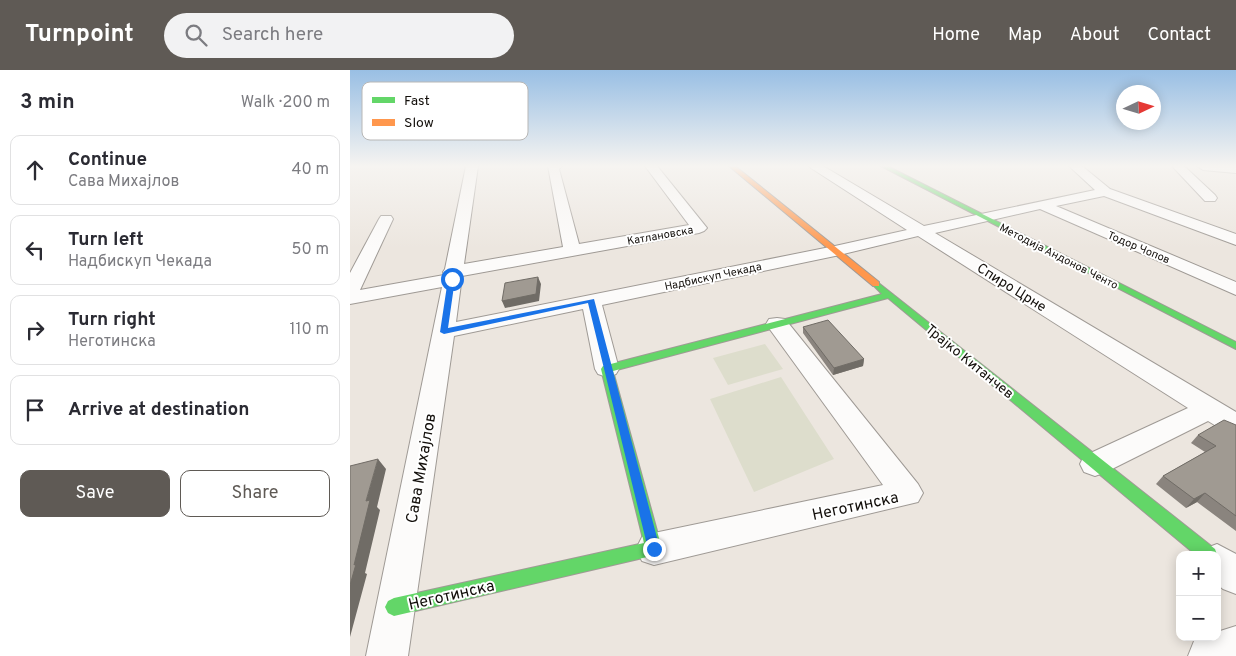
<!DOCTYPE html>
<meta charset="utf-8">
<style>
body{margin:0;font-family:Overpass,sans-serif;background:#f2f2f3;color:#2b2b33}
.controls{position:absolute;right:15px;bottom:15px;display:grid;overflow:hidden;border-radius:10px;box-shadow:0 2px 12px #0003}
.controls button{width:45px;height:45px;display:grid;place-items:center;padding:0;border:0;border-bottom:1px solid #e1e1e2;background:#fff;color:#2b2b33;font:25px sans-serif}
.compass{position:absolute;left:766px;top:15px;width:45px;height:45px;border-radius:50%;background:#fff;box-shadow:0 2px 12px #0003;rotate:86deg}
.stop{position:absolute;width:15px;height:15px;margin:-11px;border:4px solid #1a73e8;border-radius:50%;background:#fff}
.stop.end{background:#1a73e8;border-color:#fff;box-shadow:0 1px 5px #0008}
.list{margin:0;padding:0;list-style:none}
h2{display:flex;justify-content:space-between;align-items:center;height:65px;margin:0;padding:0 20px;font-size:21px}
h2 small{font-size:16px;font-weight:400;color:#7c7c81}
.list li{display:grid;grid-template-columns:32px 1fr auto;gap:15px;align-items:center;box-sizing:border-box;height:70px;margin:0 10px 10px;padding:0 10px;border:1px solid #e1e1e2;border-radius:10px}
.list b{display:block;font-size:19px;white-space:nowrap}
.list p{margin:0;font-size:16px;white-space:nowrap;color:#7c7c81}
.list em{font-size:16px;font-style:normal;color:#7c7c81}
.actions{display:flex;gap:10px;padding:15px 20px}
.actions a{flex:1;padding:11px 0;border:1px solid #5f5a55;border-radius:10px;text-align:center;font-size:18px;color:#5f5a55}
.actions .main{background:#5f5a55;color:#fff}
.icon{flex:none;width:28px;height:28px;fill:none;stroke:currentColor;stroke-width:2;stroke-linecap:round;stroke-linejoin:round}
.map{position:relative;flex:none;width:886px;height:586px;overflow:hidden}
header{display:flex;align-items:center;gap:30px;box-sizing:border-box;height:70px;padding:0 25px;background:#5f5a55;color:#fff}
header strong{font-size:24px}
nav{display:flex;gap:28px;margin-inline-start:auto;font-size:18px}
.search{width:350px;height:45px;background:#f2f2f3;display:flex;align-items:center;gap:12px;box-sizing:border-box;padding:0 18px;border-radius:28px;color:#7c7c81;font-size:19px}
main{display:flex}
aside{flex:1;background:#fff}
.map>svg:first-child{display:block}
.green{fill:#ddc}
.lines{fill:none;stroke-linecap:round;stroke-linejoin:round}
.street-casing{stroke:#9f9a95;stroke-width:2}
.fast-casing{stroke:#9f9a95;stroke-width:2}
.slow-casing{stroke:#9f9a95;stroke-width:2}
.street{fill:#fcfbfa;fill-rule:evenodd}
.fast{fill:#63d668;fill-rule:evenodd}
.slow{fill:#ff974d;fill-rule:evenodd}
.wall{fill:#8a847e}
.shaded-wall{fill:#706c66}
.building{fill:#a09a92;stroke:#706c66}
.route{fill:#1a73e8}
.labels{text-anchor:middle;stroke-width:4;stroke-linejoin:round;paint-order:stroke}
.far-street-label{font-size:11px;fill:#130f0b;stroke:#fff}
.street-label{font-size:14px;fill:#130f0b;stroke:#fff}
.near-street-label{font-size:16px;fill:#130f0b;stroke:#fff}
.key{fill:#fff;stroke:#b8b7b6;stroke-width:1}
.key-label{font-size:14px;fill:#130f0b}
</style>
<header>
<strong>Turnpoint</strong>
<div class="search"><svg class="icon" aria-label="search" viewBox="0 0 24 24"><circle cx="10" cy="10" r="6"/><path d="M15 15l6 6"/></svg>Search here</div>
<nav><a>Home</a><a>Map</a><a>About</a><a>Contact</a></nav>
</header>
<main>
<aside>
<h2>3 min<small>Walk · 200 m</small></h2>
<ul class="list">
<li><svg class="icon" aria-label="ahead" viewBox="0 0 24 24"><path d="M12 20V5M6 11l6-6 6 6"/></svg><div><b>Continue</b><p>Сава Михајлов</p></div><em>40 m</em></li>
<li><svg class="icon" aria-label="left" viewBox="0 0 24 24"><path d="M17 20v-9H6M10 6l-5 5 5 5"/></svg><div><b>Turn left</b><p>Надбискуп Чекада</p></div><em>50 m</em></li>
<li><svg class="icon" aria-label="right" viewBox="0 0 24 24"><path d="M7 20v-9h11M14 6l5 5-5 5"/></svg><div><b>Turn right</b><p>Неготинска</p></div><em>110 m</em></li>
<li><svg class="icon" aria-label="arrive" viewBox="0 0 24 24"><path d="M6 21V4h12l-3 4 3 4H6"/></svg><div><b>Arrive at destination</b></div></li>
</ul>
<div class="actions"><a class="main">Save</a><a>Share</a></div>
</aside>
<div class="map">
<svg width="886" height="586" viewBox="0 0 886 586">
<rect width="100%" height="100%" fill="#ece6df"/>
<path class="green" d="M415,274L433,299L378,315L363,288Z
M431,307L484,389L404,422L360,329Z"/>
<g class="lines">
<defs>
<path id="street" d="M116,96H128L114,194L213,177L198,96H212L209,99L229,174L339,155L295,96H307L357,158L354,161L349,163L112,206L106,252L485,176L557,160L461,98L459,96H473L574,156L745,120L719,96H732L760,119L886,164V175L754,126L706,136L886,212V225L690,139L585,163L886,342V365L876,362L858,351L756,402L745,406L734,402L730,394L734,386L838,338L568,166L485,186L252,235L269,299L266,304L257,307L248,304L245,299L233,239L104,266L58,586H16L92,217L0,234V203L29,149L31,146H41L43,149L10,220L94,205L93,202L95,199Z
M822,96H834L865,125L867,128L865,131H855Z
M847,96H886V103L853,100Z
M427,248L435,249L568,414L573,423L568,432L304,495L292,491L286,479L292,467L304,463L533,415L416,254L419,249Z
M867,474L886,484V524L873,519L867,514V485H852L854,479Z
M886,556V586H838L844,571L854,567H867V562Z"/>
<path id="fast" d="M531,96H537L886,272V279Z
M526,211L865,479L867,485H846L538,228L263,301L312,479L310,484L44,546L38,543L35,537L38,531L44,528L294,473L251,299L253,296L532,224L522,214Z"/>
<path id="slow" d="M379,96H385L529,212V216H523Z"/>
</defs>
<use href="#street" class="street-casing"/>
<use href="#fast" class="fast-casing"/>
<use href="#slow" class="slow-casing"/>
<use href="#street" class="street"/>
<use href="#fast" class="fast"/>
<use href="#slow" class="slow"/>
</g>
<path class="wall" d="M453,257L514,289L513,296L483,305L453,263Z
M886,355V461L847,432L836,438L806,414L813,406L855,382L841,373L848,365Z"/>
<path class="shaded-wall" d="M188,207L191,214L189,231L155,238L152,231Z
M514,289L513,296L483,305L484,298Z
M28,389L36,399L27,437L30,440L15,503L17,504L0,567V515L16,431Z
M855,423L847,432L836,438L844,429Z"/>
<path class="building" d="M188,207L186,224L152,231L155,213Z
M478,250L514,289L484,298L453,257Z
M874,350L886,355V446L855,423L844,429L813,406L866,376L848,365Z
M28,389L16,431L20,430L4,495L6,494L0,515V396Z"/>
<linearGradient id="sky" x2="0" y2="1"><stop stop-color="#99bfe4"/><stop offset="0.54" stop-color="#f6f4f1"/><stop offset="1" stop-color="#f6f4f1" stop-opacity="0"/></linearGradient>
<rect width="886" height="178" fill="url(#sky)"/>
<path class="route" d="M102,207L105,209L98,258L244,229L310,479L308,483L304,485L300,483L298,479L238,233L94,264L90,262L98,209Z"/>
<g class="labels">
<g class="far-street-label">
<text transform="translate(310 165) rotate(-10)" y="4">Катлановска</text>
<text transform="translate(789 177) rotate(23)" y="4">Тодор Чопов</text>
<text transform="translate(709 186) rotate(27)" y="4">Методија Андонов Ченто</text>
<text transform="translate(363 206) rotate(-12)" y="4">Надбискуп Чекада</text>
</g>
<g class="street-label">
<text transform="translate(662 217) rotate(32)" y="5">Спиро Црне</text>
<text transform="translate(620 291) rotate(39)" y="5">Трајко Китанчев</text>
</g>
<g class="near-street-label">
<text transform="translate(70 398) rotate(-80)" y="6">Сава Михајлов</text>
<text transform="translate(505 435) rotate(-12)" y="6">Неготинска</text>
<text transform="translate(101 524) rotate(-13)" y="6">Неготинска</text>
</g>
</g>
<rect x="12" y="12" width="166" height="58" rx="8" class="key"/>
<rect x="22" y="27" width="23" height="6" fill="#63d668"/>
<rect x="22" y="49" width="23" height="7" fill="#ff974d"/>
<g class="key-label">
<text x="54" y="35">Fast</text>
<text x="54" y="57">Slow</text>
</g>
</svg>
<div class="controls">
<button>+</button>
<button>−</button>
</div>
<svg class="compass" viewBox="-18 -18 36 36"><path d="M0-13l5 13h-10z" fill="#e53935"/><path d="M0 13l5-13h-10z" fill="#7c7c81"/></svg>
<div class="stop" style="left:102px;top:209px"></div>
<div class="stop end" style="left:304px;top:479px"></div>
</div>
</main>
